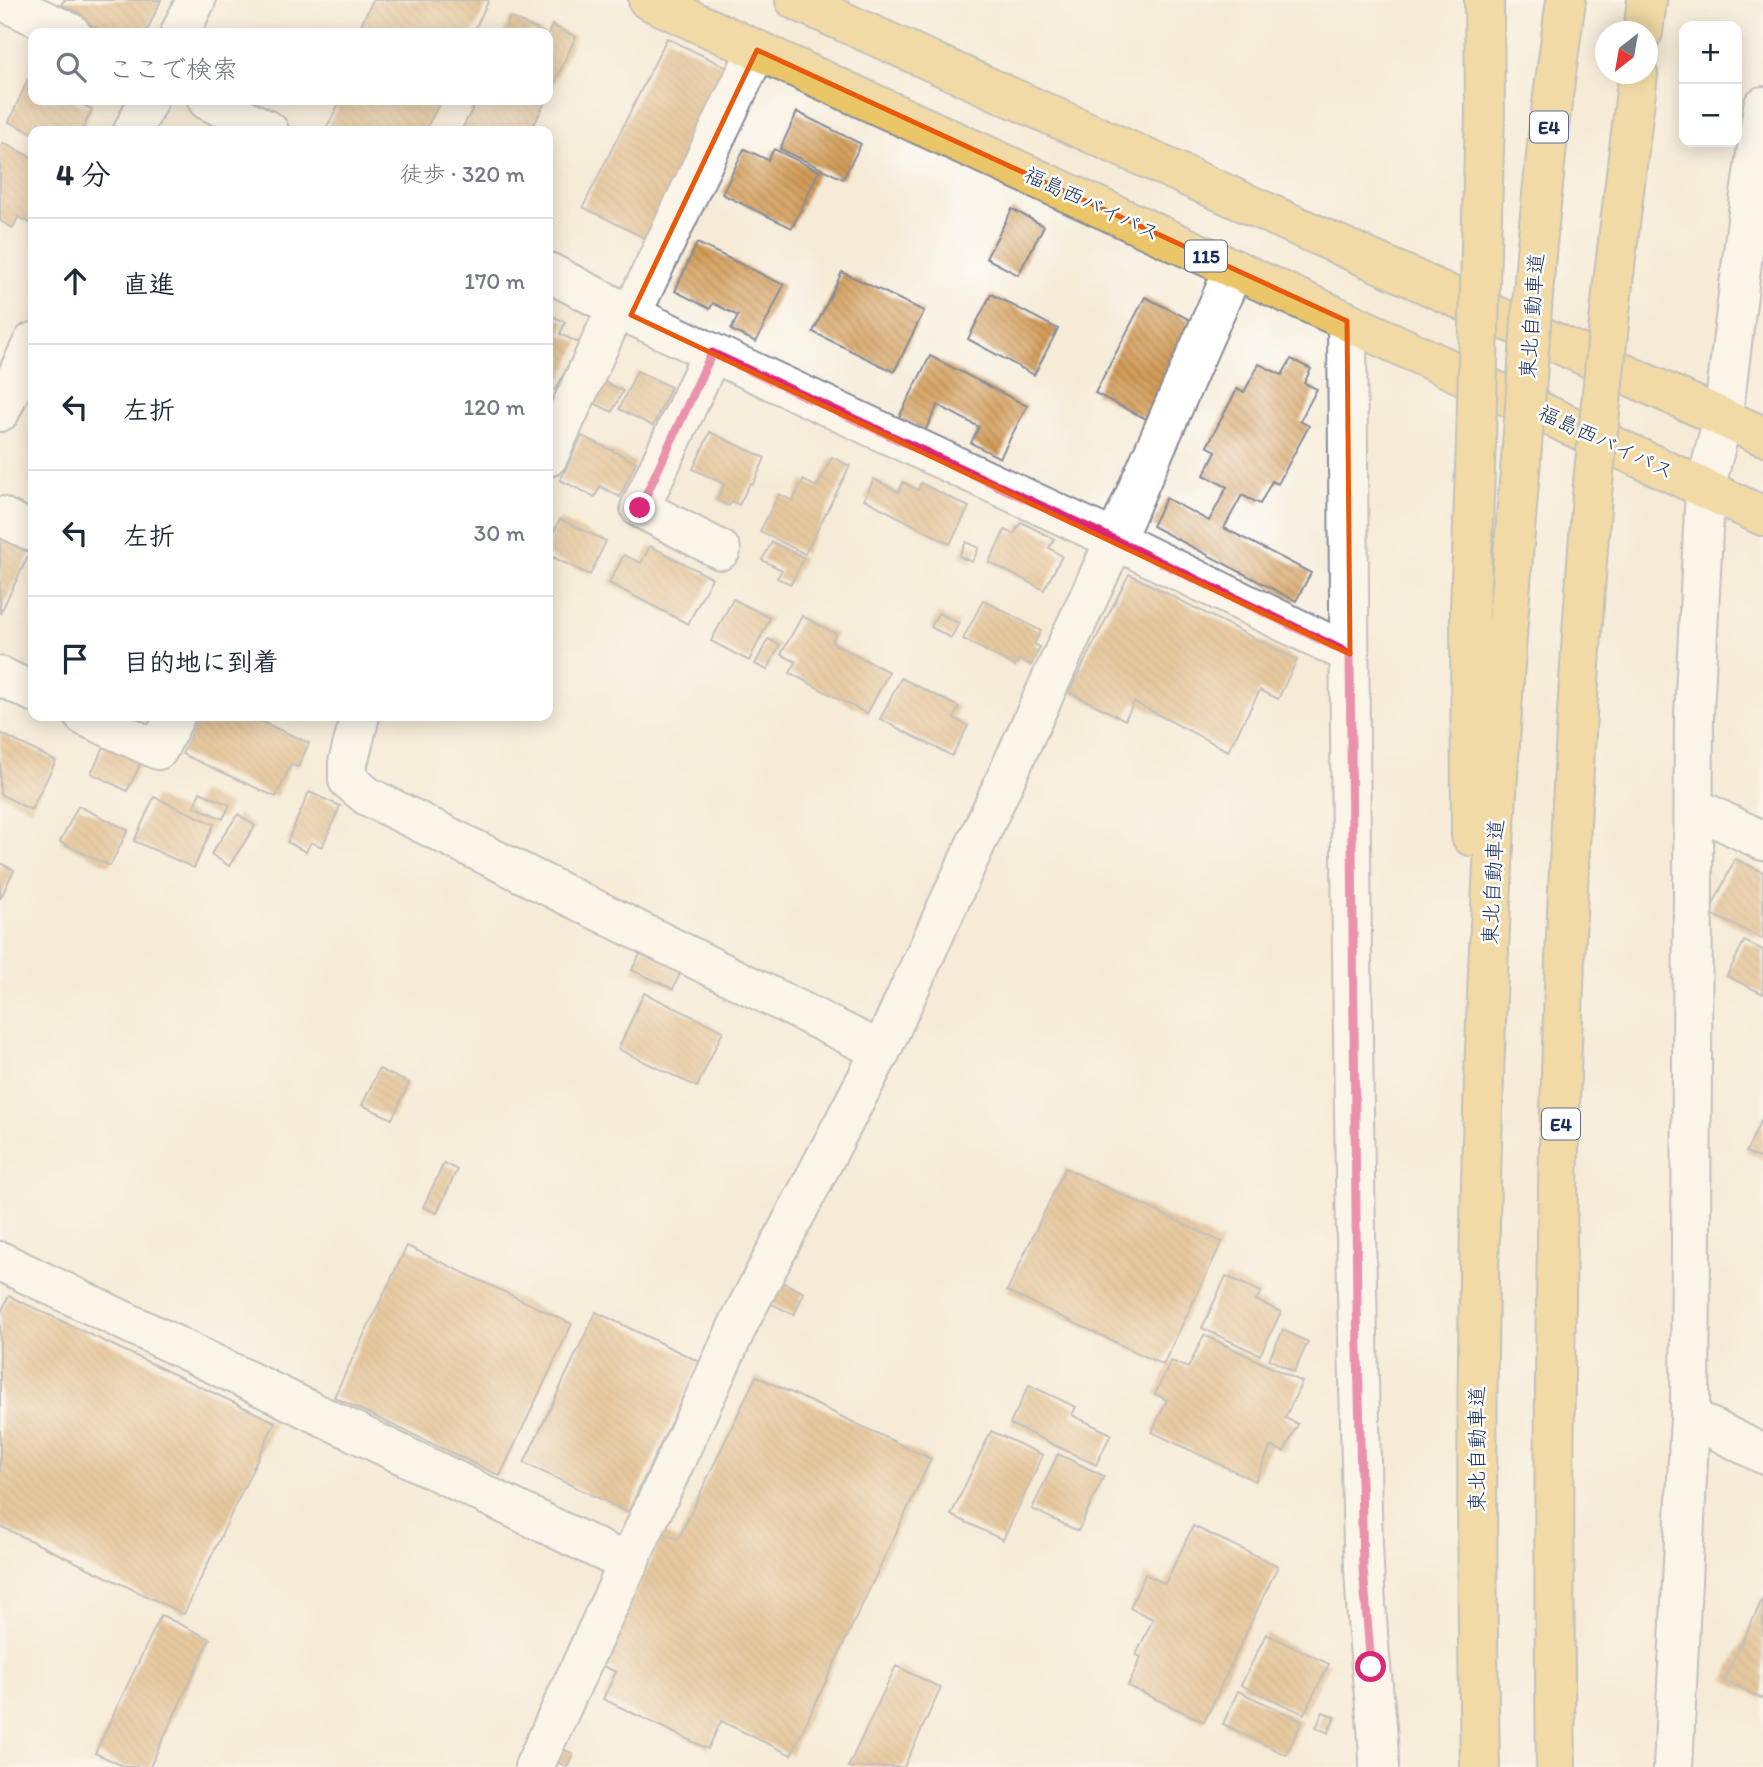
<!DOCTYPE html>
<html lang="ja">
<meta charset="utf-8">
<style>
body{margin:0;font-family:Itim,"Klee One",sans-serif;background:#f6f6f7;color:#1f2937}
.controls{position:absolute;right:21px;top:21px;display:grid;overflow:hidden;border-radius:14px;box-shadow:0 4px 18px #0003}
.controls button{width:63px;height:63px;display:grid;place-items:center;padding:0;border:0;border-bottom:2px solid #e0e1e3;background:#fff;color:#1f2937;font:35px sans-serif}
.compass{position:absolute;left:1595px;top:21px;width:63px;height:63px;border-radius:50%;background:#fff;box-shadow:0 4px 18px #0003;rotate:211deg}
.stop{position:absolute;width:21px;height:21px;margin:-16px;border:5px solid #db2777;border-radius:50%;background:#fff}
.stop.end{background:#db2777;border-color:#fff;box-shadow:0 2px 7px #0008}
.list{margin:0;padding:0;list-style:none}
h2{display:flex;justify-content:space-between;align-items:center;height:91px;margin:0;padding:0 28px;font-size:30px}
h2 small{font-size:23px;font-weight:400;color:#747a83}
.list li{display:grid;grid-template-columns:46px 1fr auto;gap:21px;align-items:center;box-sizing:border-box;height:126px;padding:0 28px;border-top:2px solid #e0e1e3}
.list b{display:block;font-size:26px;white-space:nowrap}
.list em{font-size:23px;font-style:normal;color:#747a83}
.icon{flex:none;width:38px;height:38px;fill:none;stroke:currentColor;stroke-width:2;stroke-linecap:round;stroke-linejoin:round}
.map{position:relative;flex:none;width:1763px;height:1767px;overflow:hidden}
.search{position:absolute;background:#fff;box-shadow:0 4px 18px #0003;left:28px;top:28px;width:525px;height:77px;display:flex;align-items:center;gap:18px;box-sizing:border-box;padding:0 24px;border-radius:14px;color:#747a83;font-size:26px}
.panel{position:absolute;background:#fff;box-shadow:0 4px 18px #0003;left:28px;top:126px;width:525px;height:595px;border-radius:14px}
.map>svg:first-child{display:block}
.building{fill:url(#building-back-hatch)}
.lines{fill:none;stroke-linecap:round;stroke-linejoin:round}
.minor-casing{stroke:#888d9a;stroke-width:42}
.highway-casing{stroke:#888d9a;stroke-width:42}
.minor{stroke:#fff;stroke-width:38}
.highway{stroke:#eac669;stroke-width:38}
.highway-bridge-casing{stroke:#888d9a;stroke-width:42;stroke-linecap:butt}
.highway-bridge{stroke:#eac669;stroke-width:38}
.route{stroke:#db2777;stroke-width:9}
.marked{fill:none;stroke:#e8590c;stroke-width:5;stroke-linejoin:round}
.labels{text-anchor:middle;stroke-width:5;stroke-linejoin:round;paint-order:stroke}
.shield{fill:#fff;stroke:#5f6d8e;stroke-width:2}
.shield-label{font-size:19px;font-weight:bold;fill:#1b2f5e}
.street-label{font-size:21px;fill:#1b2f5e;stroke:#fff}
</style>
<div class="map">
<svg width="1763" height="1767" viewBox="0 0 1763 1767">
<defs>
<pattern id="building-back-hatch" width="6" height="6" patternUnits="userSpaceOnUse" patternTransform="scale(1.75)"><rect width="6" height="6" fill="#d39c57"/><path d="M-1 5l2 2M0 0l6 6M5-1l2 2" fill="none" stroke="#aa804b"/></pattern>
</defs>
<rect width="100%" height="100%" fill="#fff"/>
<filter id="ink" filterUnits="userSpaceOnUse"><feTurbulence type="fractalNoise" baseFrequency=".0143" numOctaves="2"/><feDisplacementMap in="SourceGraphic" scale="14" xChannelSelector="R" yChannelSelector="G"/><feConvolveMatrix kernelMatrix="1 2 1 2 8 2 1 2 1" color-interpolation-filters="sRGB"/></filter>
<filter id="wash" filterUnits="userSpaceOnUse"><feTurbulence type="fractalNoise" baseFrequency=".00686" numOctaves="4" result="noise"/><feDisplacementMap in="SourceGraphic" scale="28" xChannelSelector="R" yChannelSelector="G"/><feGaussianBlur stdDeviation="1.57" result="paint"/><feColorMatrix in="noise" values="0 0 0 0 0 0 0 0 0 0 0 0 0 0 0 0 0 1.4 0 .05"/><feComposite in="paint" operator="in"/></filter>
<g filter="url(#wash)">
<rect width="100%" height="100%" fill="#f5ebd7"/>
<g id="blocks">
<path class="building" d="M64,0H161L146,33H108L78,19L80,13L61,5Z
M373,0H489L473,33H357Z
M510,17L544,33H503Z
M552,25L576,37L548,96V34Z
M667,38L734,71L650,241L583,207Z
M28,79L33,82V100H71L92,109L82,131H33V133L9,122Z
M341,100H441L425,131H325Z
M477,100H546L531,131H461Z
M797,112L861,144L843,179L780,149Z
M3,143L33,158V224L18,217L13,228L0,221V149Z
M744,149L768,160L774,149L819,171L792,228L722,194Z
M1012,209L1044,226L1018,275L986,258Z
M697,243L784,285L756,342L731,330L738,316L713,303L710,309L675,291Z
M842,272L924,311L894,372L813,332Z
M991,294L1058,329L1034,375L968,339Z
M1145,297L1196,323L1146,419L1095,393Z
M548,314L565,322L560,334L579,343L556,390L548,387Z
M930,356L1027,406L1000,458L971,443L979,427L938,405L925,431L899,417Z
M1291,359L1311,369L1304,383L1317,389L1300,421L1309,426L1278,484L1272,481L1260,504L1242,495L1224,528L1311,573L1296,601L1152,526L1166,498L1209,521L1227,487L1204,475L1216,451L1207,446L1237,389L1244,392L1259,364L1282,375Z
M637,371L671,387L653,426L619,409Z
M604,382L623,391L612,412L594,403Z
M710,432L765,458L753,484L750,483L739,505L732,501L729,506L717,500L724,484L693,469Z
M582,436L636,462L620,497L600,486L595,497L560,480Z
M832,457L850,466L805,554L760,531L779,494L793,501L803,480L817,487Z
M874,479L899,492L903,482L918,490L921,483L969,507L950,544L864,499Z
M560,519L606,541L590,575L548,555V544Z
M1021,522L1054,539L1049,548L1062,556L1044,590L989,562L1005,530L1014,534Z
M0,535L31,550L0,614Z
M772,542L804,558L791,584L777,578L782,570L762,560Z
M966,542L979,548L972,562L959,556Z
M650,546L712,578L688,624L609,583L624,555L641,563Z
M1129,574L1297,660L1278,699L1260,690L1228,751L1134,702L1125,720L1069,692Z
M733,599L770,618L749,661L711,641Z
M983,600L1041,631L1034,644L1040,647L1031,665L1019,659L1015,666L963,639Z
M938,613L959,623L951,638L931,627Z
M802,616L836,634L832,643L889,672L867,714L790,673L796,662L781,654Z
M768,639L780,645L767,670L755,664Z
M901,678L959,707L954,718L968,726L952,756L880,719Z
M200,716H249L309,743L298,767L291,764L276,797L182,754Z
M0,733L56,761L31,810L0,794Z
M106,743L142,761L127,791L91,773Z
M200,792L230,805L223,819L194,806Z
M309,792L340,806L322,847L311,842L306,852L287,842Z
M154,797L214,824L194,868L134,841Z
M78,806L128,830L110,866L60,842Z
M238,814L255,826L229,866L211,854Z
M1735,859L1763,872V939L1709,913Z
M0,863L14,870L0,899Z
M1744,941L1763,950V994L1727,976Z
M643,948L683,967L673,989L632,970Z
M644,993L723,1031L697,1087L618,1049Z
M379,1069L409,1083L392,1119L362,1105Z
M1763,1116V1160L1746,1152Z
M444,1163L457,1170L437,1213L423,1207Z
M1065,1168L1222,1242L1163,1365L1007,1291Z
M407,1246L572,1324L500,1476L334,1397Z
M1226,1276L1261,1292L1256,1300L1281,1312L1260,1355L1202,1328Z
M778,1280L804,1293L794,1315L768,1302Z
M9,1296L275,1422L184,1614L0,1526V1314Z
M596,1312L700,1362L628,1512L524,1463Z
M1283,1330L1308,1342L1294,1372L1269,1359Z
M1204,1335L1302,1382L1285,1418L1298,1424L1284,1452L1271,1446L1255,1481L1152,1432L1167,1400L1155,1394L1171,1361L1188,1368Z
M756,1376L931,1459L791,1755L721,1721L708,1749L603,1699L616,1672L601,1665L664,1533L678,1540Z
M1029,1385L1076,1407L1072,1415L1111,1434L1096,1465L1010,1424Z
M991,1431L1043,1455L1003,1540L951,1515Z
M1058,1454L1104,1476L1078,1531L1032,1509Z
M1193,1526L1278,1566L1204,1722L1128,1686L1141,1657L1136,1655L1153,1619L1130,1608L1145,1574L1165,1584Z
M1763,1598V1699L1724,1680Z
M161,1615L210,1639L150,1767H125L95,1753Z
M1266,1634L1329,1664L1304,1714L1241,1685Z
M896,1666L941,1688L904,1767H848Z
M1238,1691L1302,1721L1286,1755L1223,1724Z
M1323,1712L1335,1717L1328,1733L1316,1727Z
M563,1749L573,1754L567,1767L558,1762Z"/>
</g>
</g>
<g filter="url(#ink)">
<use href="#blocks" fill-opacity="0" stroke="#888d9a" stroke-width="2"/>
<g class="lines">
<defs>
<path id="minor" d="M1,0L71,33
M180,33L196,0
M207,100L269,131
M133,131L148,100
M548,272L631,315L1115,540L1350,654
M631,315L757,50
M1347,321C1350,702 1351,1082 1361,1462C1362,1530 1364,1598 1371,1666C1374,1700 1379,1733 1379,1767
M712,353L640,508L721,550
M0,412L33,342
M548,457L617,307
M0,516L33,532
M0,676L33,692
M84,716L158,750L175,716
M360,716L348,763V780L367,796L881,1051
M1694,807L1763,841
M0,1261L629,1564
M1690,1417L1763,1454
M534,1767L741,1319L881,1051L1115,540L1234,269
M1673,1767L1690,1417L1694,715L1705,489L1723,418L1750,195L1763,106"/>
<path id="highway" d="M648,0L1347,321L1763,516
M795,0L1763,436
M1643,32L1647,0
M1481,249L1485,114L1484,0
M1536,254L1549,126L1566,0
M1613,283L1638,74
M1471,836L1470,609L1476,440
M1480,1767C1471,1331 1483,894 1521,460
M1556,1767C1550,1339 1559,909 1593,483"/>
</defs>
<use href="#minor" class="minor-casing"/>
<use href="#highway" class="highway-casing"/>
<use href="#minor" class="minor"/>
<use href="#highway" class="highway"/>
<defs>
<path id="highway-bridge" d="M1476,440L1481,249
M1521,460L1536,254
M1593,483L1613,283"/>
</defs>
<use href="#highway-bridge" class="highway-bridge-casing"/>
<use href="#highway-bridge" class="highway-bridge"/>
</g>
</g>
<g class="lines" filter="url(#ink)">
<path class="route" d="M640,508L712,353L1115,540L1350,654L1357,1306L1363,1568L1371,1667"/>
</g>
<path d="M0 0H1763V1767H0ZM757,50L1347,321L1350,654L631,315Z" fill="#f5ebd7" fill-opacity=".55" fill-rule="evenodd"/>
<path class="marked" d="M757,50L1347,321L1350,654L631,315Z"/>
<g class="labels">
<g class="shield">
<rect x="1530" y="111.5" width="38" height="31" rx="5"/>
<rect x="1185" y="240.5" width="42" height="31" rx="5"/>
<rect x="1542" y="1108.5" width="38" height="31" rx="5"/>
</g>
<g class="shield-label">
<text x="1549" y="134">E4</text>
<text x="1206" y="263">115</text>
<text x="1561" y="1131">E4</text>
</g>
<g class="street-label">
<text transform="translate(1092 204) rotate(25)" y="7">福島西バイパス</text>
<text transform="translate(1532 316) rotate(-86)" y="7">東北自動車道</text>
<text transform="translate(1606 442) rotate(25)" y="7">福島西バイパス</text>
<text transform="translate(1493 882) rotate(-87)" y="7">東北自動車道</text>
<text transform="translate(1477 1449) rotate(-90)" y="7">東北自動車道</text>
</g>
</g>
</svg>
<div class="controls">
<button>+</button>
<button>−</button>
</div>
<svg class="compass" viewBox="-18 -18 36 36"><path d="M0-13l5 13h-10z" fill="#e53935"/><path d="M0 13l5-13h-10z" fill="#747a83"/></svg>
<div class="stop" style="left:1371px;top:1667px"></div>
<div class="stop end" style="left:640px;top:508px"></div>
<div class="search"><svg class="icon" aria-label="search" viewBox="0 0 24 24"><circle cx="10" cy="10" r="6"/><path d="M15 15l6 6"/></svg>ここで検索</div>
<section class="panel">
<h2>4 分<small>徒歩 · 320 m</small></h2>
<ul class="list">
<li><svg class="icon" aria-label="ahead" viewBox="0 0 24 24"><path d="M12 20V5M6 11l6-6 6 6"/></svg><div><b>直進</b></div><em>170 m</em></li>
<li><svg class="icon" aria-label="left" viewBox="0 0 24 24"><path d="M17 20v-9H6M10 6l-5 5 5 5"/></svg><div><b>左折</b></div><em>120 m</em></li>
<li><svg class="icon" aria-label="left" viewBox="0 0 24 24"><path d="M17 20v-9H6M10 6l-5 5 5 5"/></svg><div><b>左折</b></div><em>30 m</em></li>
<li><svg class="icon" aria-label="arrive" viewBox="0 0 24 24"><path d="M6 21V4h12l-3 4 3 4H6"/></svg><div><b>目的地に到着</b></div></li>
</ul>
</section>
</div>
